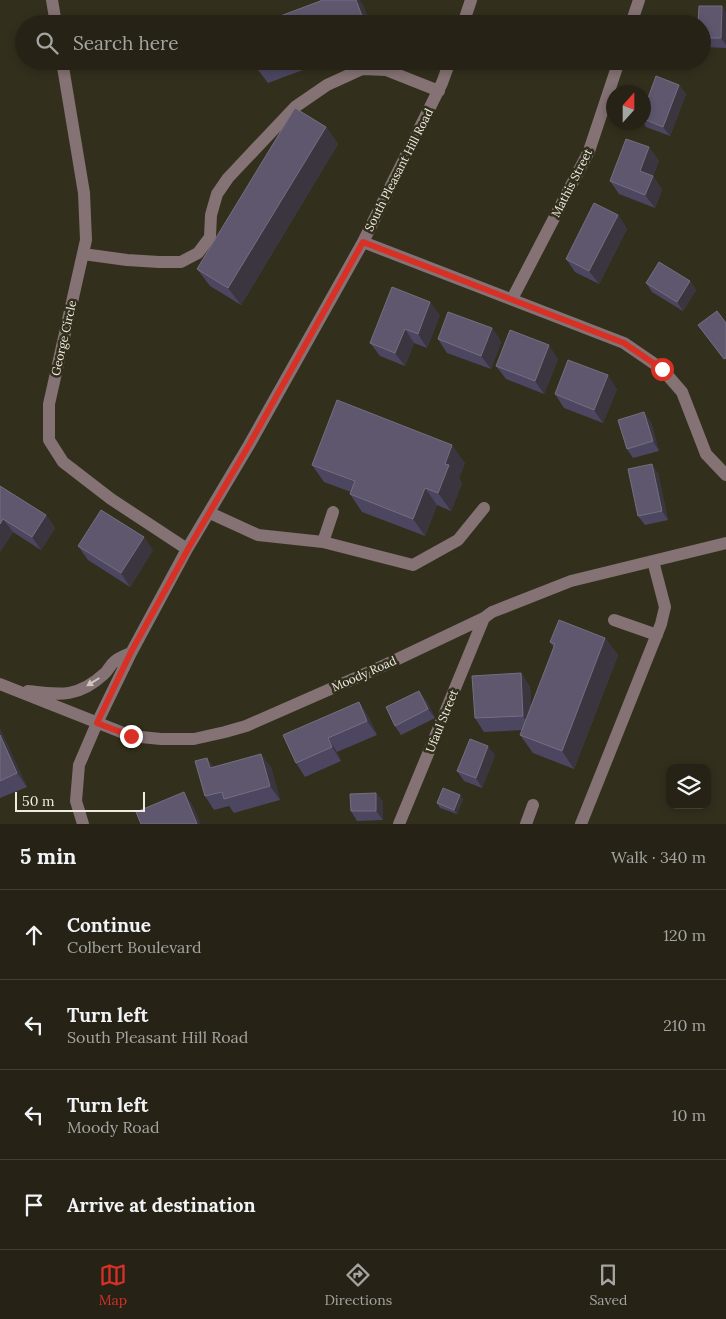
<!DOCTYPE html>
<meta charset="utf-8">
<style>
body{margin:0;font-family:Lora,serif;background:#2e2b1f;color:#f1f3f6}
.controls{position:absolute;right:15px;bottom:15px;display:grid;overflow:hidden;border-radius:10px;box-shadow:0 2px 8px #0003}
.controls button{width:45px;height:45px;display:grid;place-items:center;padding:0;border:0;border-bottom:1px solid #424035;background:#262316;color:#f1f3f6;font:25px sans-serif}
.compass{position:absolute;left:606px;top:85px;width:45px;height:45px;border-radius:50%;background:#262316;box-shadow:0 2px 8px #0003;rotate:21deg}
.scale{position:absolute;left:15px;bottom:12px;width:130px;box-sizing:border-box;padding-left:5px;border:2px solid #eeece1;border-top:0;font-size:14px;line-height:18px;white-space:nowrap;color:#eeece1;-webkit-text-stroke:4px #332f1d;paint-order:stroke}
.stop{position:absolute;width:15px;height:15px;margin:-11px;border:4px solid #d93025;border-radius:50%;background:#fff}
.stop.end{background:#d93025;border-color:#fff;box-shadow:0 1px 5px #0008}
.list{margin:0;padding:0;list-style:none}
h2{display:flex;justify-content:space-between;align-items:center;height:65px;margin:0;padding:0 20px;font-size:21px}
h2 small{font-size:16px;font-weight:400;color:#a4a4a1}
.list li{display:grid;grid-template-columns:32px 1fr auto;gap:15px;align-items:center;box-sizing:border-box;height:90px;padding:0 20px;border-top:1px solid #424035}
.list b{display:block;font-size:19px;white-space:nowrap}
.list p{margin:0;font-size:16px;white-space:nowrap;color:#a4a4a1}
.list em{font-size:16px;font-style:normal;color:#a4a4a1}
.icon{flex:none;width:28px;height:28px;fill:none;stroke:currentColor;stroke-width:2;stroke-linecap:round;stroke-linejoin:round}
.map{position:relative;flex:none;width:726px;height:824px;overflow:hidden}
.search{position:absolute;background:#262316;box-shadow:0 2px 8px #0003;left:15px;right:15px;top:15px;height:55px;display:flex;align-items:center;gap:12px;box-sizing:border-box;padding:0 18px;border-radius:28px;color:#a4a4a1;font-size:19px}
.sheet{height:425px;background:#262316}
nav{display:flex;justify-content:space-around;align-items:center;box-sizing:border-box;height:70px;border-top:1px solid #424035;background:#262316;font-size:14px;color:#a4a4a1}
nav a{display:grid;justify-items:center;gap:2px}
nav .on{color:#d93025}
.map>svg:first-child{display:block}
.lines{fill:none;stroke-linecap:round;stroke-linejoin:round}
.minor{stroke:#847274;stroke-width:12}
.wall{fill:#4c4661}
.shaded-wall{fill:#3b3540}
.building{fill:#5e576e;stroke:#746f80}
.oneway{fill:#cec7c0}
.route{stroke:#d93025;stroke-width:6}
.labels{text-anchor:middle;stroke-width:5;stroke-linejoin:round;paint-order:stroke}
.street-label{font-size:12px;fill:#eeece1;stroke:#332f1d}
</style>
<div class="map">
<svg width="726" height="824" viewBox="0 0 726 824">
<rect width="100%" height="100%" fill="#332f1d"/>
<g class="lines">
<path class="minor" d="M52,0L56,24
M463,24L471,0
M631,24L639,0
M62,61L84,193L86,240L49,404V440L63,462L111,499L187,549
M363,242L624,343L662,369L682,392L706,454L726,475
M83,254L127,260L159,262H181L198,253L210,237L211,215L217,194L228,178L295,107L327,85L362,69L386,70L439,91
M512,299L589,151L619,61
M210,513L258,535L323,542L413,565L458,540L484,508
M323,542L333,512
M614,620L657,635
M0,684L131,736L161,739H194L225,732L246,726L385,665L484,618L492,612L571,581L726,543
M28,691C60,695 78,698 104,674C108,671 110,665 114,662C118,658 126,655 131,653
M83,824L76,801L79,765L97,723L131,653L187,549L249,445L363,242L442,83L450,61
M399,824L484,618
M526,824L533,805
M581,824L661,624L665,607L653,561"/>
</g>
<path class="wall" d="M726,12V48L705,47L702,44V24Z
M254,61H327L268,83L255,66Z
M679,85L686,94L670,136L646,127L643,122L644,109Z
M326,127L338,144L241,305L210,286L197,269Z
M649,147L659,161L653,176L662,190L655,208L619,194L610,181Z
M618,215L627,229L599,284L575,272L566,259Z
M690,281L696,290L683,311L652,292L646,283Z
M440,315L427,348L414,343L405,366L380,356L370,343Z
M492,328L501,342L491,369L447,353L438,339Z
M558,359L544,394L506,379L496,366Z
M617,389L603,423L564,408L555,394Z
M651,422L659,451L633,458L627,449Z
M465,463L459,478L462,483L451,511L437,505L425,536L362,512L350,494L351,492L324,482L312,465Z
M658,473L668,520L645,525L638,516Z
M0,486L46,515L55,528L41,550L13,532L0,552Z
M78,546L153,550L130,587L88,560Z
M605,638L618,655L574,769L533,753L520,735L523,730L484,732L475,718L521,673L530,687L531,707L554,648L550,642Z
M426,700L435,718L401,735L395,726Z
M359,702L368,716L377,735L337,752L341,761L305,777L296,763Z
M0,729L27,787L0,798Z
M495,755L482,788L464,781L457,771Z
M213,767H271L280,800L234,813L229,806L214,810L205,796Z
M376,793L383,802V820L357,821L351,811Z
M463,799L457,814L440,808L437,803Z"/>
<path class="shaded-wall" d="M356,0H360L364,7L371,24H365Z
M722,6L726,12V45L721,38Z
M679,85L686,94L670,136L663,127Z
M326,127L338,144L241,305L228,288Z
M649,147L659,161L653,176L662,190L655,208L645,195L640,171Z
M618,215L627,229L599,284L589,271Z
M690,281L696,290L683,311L677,302Z
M430,302L440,315L427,348L418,334Z
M492,328L501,342L491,369L481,356Z
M405,329L414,343L405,366L395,353Z
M549,345L558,359L544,394L535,381Z
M608,375L617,389L603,423L594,410Z
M644,412L651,422L659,451L653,441Z
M452,445L465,463L459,478L462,483L451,511L438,493L445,464Z
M652,464L658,473L668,520L662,511Z
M425,488L437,505L425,536L413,519Z
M46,515L55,528L41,550L32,537Z
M3,519L13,532L0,552V524Z
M144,537L153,550L130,587L121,573Z
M605,638L618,655L574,769L562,751Z
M521,673L530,687L533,729L523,716Z
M419,691L426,700L435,718L428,709Z
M359,702L368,716L377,735L367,721Z
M0,729L2,732L27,787L17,773L0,735Z
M328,738L337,752L341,761L332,747Z
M488,746L495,755L482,788L476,778Z
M261,754L271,767L280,800L270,786Z
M207,758L217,771L210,768Z
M184,792L193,806L201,824H197Z
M376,793L383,802V820L376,811Z
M460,795L463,799L457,814L454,810Z"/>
<path class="building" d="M323,0H356L365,24H259Z
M699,6H722L721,38H702V24H698Z
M254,61H267L255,66Z
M656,76L679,85L663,127L644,119V109Z
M295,108L326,127L228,288L197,269Z
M626,139L649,147L640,171L653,176L645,195L610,181Z
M594,203L618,215L589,271L566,259Z
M659,262L690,281L677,302L646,283Z
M392,287L430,302L418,334L405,329L395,353L370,343Z
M717,311L726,323V358L724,359L698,325Z
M448,312L492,328L481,356L438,339Z
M510,330L549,345L535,381L496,366Z
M568,360L608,375L594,410L555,394Z
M337,400L452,445L445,464L449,465L438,493L425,488L413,519L350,494L355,481L312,465Z
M644,412L653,441L627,449L618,420Z
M652,464L662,511L638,516L628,469Z
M0,486L46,515L32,537L3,519L0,524Z
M101,510L144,537L121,573L78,546Z
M559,620L605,638L562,751L520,735L555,644L550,642Z
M521,673L523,716L475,718L472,676Z
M419,691L428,709L395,726L386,707Z
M359,702L367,721L328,738L332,747L296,763L283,735Z
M0,735L17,773L0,781Z
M470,739L488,746L476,778L457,771Z
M261,754L270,786L224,799L222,792L205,796L195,761L207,758L210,768Z
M443,788L460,795L454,810L437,803Z
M184,792L197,824H141L136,812Z
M376,793V811H351L350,794Z"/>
<defs><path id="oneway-solid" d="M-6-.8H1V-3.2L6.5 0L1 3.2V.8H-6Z" transform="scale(1.25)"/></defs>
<use class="oneway" href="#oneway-solid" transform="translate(93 682) rotate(148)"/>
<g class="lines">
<path class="route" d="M131,736L97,723L131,652L188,549L249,445L363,242L624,343L662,369"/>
</g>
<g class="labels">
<g class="street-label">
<text transform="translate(399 170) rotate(-63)" y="4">South Pleasant Hill Road</text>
<text transform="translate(572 183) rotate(-63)" y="4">Mathis Street</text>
<text transform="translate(64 338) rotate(-77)" y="4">George Circle</text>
<text transform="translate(364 674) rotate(-24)" y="4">Moody Road</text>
<text transform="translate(442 721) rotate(-68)" y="4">Ufaul Street</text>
</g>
</g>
</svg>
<div class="controls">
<button><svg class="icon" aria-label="layers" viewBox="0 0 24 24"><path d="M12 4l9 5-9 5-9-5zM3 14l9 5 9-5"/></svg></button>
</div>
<svg class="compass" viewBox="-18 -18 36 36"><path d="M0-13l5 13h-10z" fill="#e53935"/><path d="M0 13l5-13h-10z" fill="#a4a4a1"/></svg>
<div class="scale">50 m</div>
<div class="stop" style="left:662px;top:369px"></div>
<div class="stop end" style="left:131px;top:736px"></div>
<div class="search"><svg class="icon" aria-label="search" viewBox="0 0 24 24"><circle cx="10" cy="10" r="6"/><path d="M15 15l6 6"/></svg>Search here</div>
</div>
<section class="sheet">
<h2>5 min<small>Walk · 340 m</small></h2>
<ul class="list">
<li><svg class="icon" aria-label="ahead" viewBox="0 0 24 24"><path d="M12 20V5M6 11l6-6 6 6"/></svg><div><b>Continue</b><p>Colbert Boulevard</p></div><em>120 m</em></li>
<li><svg class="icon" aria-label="left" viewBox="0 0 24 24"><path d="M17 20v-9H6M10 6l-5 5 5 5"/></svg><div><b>Turn left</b><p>South Pleasant Hill Road</p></div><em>210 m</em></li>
<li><svg class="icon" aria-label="left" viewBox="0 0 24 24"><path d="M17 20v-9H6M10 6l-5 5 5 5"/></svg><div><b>Turn left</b><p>Moody Road</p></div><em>10 m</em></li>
<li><svg class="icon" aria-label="arrive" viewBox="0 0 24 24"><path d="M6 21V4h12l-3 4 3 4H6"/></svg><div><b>Arrive at destination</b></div></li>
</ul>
</section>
<nav>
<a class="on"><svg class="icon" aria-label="map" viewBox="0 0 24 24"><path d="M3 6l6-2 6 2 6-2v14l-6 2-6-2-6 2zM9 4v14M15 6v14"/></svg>Map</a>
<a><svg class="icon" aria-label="directions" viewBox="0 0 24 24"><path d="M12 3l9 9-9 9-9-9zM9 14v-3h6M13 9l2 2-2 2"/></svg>Directions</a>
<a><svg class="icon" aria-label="saved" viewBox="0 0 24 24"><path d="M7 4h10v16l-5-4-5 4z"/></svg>Saved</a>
</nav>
